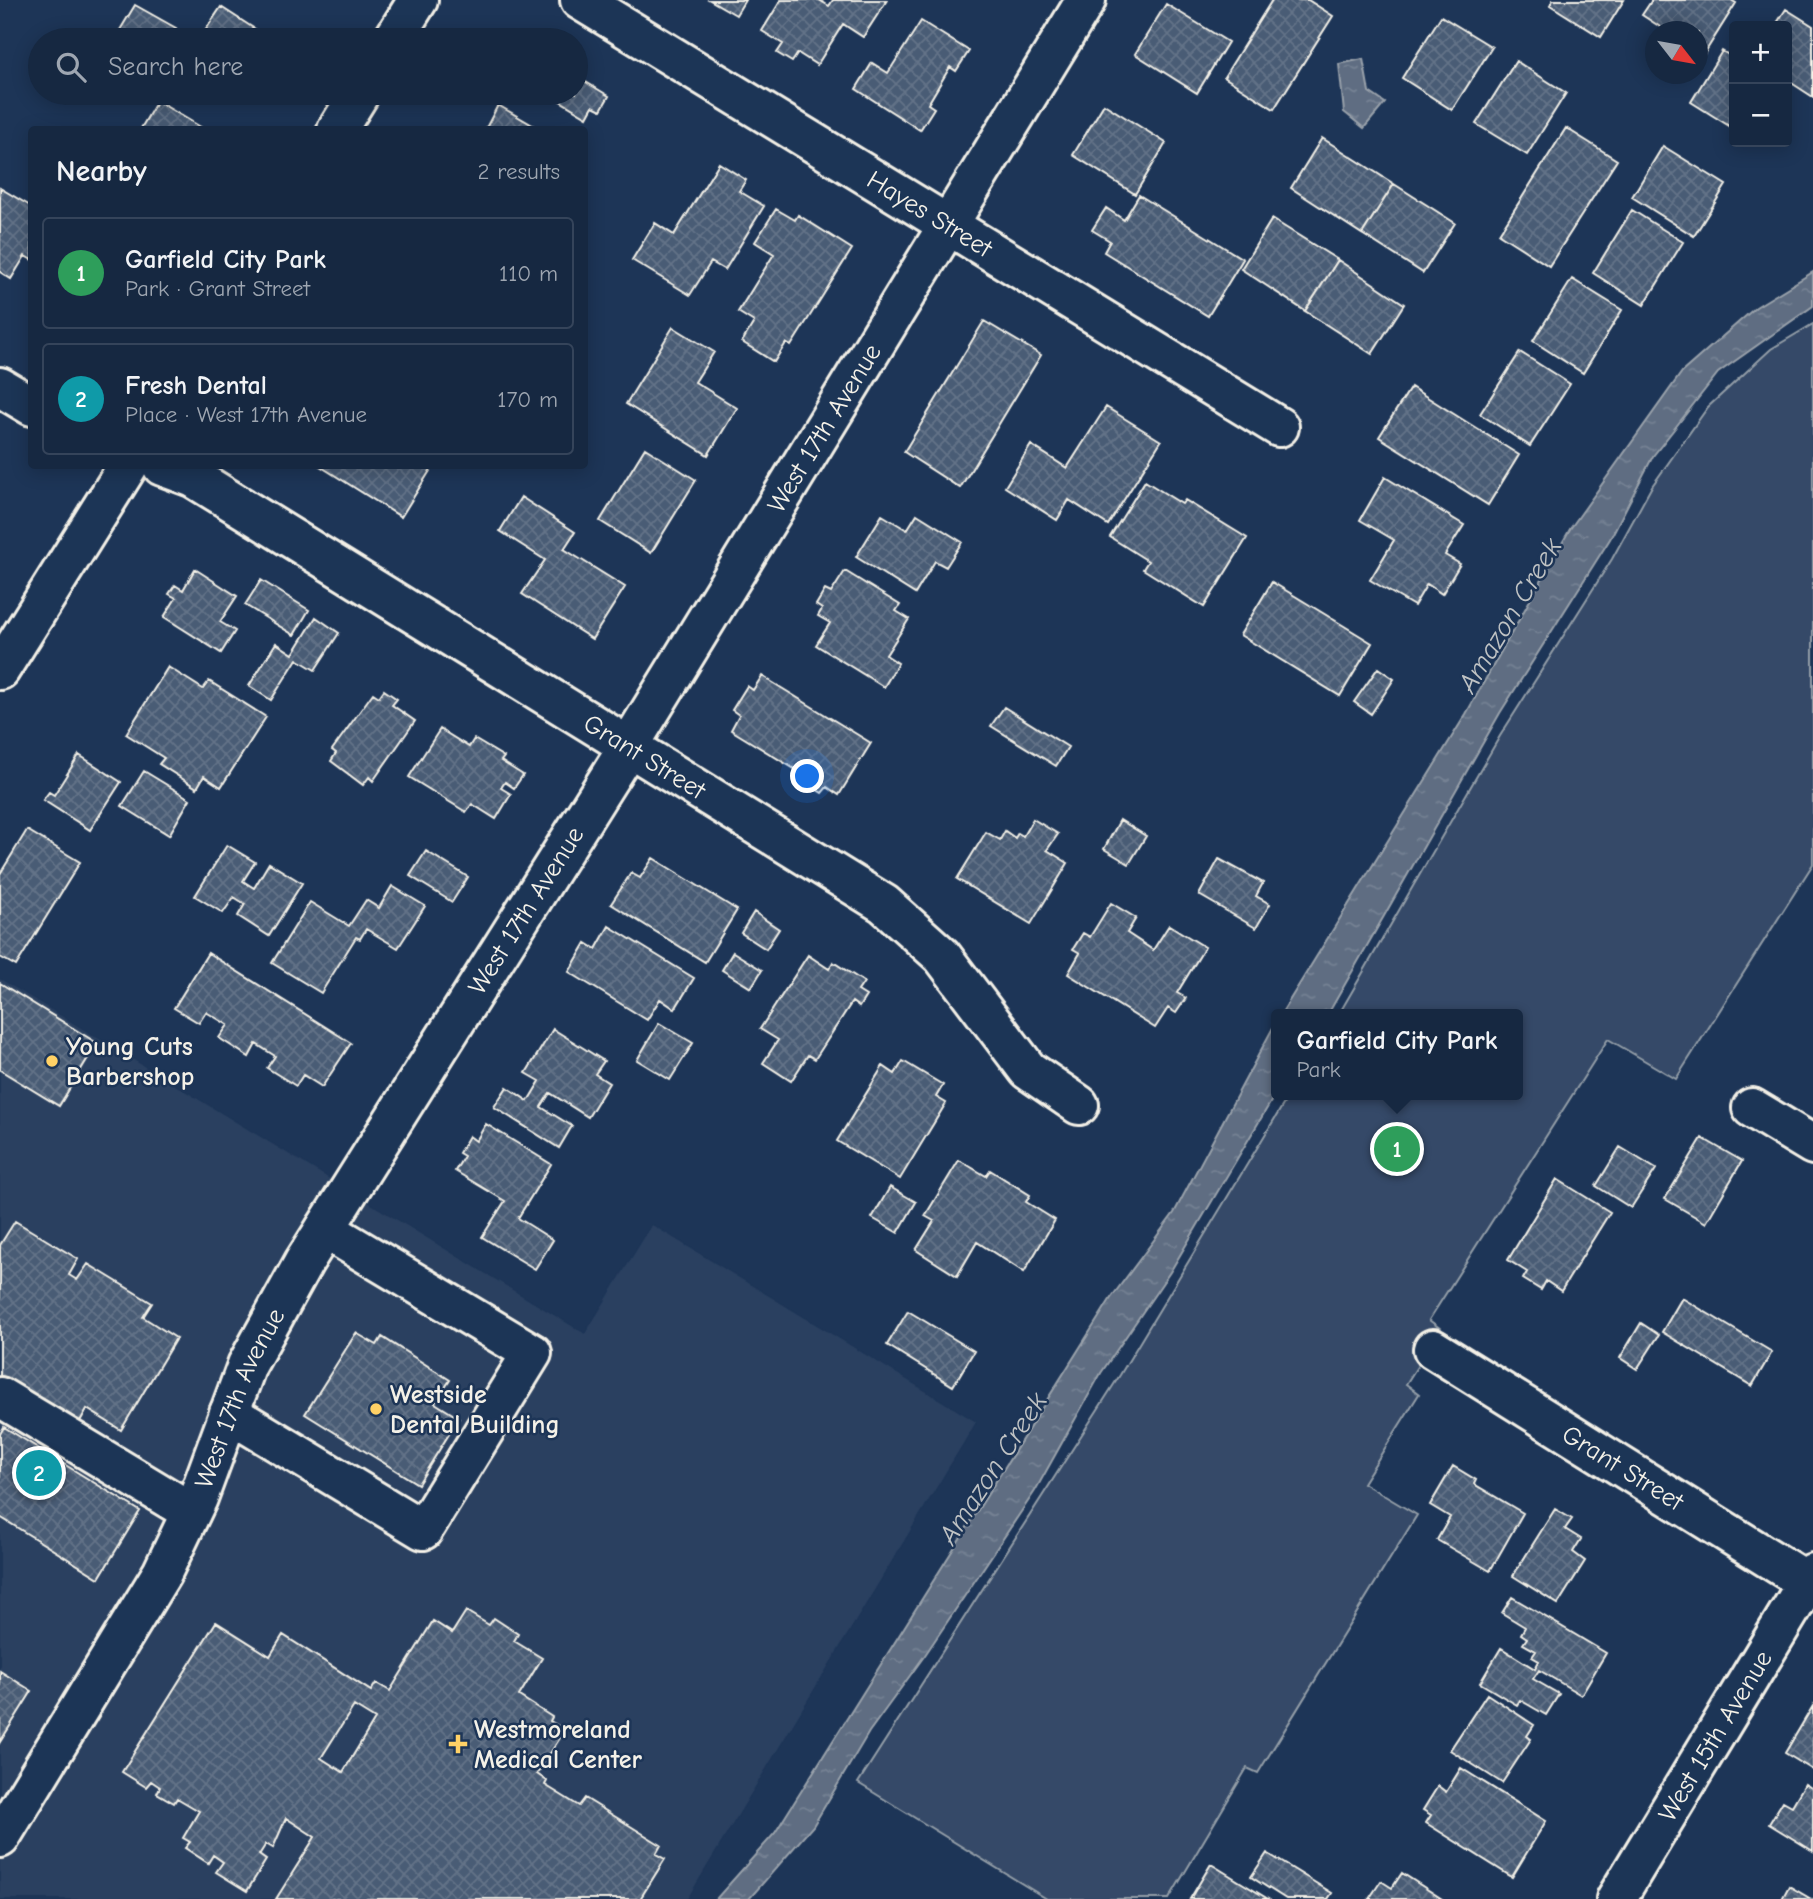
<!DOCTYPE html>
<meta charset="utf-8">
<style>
body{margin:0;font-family:"Comic Neue",sans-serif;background:#1f3048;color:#f1f3f6}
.controls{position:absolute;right:21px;top:21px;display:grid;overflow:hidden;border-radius:7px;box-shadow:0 4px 18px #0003}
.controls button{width:63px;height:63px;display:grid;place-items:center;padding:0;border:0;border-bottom:2px solid #35445a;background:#162841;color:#f1f3f6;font:35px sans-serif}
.compass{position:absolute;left:1645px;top:21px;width:63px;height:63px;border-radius:50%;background:#162841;box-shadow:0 4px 18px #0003;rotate:121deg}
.you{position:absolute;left:808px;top:777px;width:24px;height:24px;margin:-18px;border:5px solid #fff;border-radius:50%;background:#1a73e8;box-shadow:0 0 0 10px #1a73e833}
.badge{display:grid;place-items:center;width:46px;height:46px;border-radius:50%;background:#ffd166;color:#fff;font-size:23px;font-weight:700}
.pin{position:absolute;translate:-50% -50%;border:4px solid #fff;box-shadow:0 2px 7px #0006}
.popup{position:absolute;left:1271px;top:1009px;width:252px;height:91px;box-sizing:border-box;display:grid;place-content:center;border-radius:7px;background:#162841;filter:drop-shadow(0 2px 5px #0005);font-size:23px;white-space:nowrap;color:#9ea6b1}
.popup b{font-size:26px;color:#f1f3f6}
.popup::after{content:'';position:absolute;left:50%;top:100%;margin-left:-14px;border:14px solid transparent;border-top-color:#162841}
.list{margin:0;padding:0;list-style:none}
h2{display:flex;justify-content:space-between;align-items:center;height:91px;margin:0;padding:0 28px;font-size:30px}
h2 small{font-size:23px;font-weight:400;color:#9ea6b1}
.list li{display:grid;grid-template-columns:46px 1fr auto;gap:21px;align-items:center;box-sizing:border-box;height:112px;margin:0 14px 14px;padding:0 14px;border:2px solid #35445a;border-radius:7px}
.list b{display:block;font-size:26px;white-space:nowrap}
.list p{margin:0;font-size:23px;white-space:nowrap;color:#9ea6b1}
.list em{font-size:23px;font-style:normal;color:#9ea6b1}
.icon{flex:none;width:38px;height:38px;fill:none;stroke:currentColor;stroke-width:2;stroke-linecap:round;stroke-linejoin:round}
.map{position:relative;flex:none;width:1813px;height:1899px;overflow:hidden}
.search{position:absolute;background:#162841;box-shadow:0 4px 18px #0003;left:28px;top:28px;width:560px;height:77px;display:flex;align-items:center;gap:18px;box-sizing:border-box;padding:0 24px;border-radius:38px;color:#9ea6b1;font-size:26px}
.panel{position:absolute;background:#162841;box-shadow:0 4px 18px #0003;left:28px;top:126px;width:560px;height:343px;border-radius:7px}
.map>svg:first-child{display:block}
.built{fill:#2a4060}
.green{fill:#354a67;stroke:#949ea8;stroke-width:2}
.water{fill:url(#water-ripples);stroke:#9aa2ab;stroke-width:2}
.building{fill:url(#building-cross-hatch);stroke:#f4f1e8;stroke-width:2;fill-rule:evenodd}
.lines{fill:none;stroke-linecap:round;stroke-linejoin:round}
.minor-casing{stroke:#f4f1e8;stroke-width:44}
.major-casing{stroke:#f4f1e8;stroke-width:44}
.minor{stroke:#1d3557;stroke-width:38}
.major{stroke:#1d3557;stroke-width:38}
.poi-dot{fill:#ffd166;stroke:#1d3557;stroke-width:2.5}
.labels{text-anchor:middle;stroke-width:5;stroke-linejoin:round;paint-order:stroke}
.street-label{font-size:26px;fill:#f4f1e8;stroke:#1d3557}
.poi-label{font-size:26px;font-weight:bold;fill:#f4f1e8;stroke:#1d3557;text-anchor:start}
.water-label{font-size:28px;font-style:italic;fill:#c0c3c4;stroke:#1d3557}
</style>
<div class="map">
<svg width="1813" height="1899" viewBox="0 0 1813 1899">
<defs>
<pattern id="water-ripples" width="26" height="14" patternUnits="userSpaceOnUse" patternTransform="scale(1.75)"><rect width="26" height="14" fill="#5e6d82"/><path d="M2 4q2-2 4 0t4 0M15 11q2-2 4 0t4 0" fill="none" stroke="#768294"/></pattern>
<pattern id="building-cross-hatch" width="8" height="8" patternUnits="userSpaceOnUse" patternTransform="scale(1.75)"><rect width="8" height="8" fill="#485b74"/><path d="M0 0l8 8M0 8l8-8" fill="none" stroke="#637388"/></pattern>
</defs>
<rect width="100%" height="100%" fill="#1d3557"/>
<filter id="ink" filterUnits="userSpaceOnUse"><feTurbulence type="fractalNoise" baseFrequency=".0143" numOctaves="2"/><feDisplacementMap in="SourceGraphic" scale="14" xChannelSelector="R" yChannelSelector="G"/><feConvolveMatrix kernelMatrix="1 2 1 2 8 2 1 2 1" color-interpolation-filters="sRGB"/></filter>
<g filter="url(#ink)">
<path class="built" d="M0,979L585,1334L652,1225L976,1422L687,1899H0Z"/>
<path class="green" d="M1813,324V864L1676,1079L1608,1039L1429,1320L1441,1329L1406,1384L1419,1394L1363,1483L1417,1515L1258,1773L1247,1768L1169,1899H1047L858,1783L1120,1375L1289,1095H1518V1014H1339L1500,736L1612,559L1652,486L1708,407L1771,349Z"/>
<path class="water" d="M1363,59L1369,92L1385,103L1364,128L1344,112L1339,64Z
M1813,272V306L1718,373L1653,456L1610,539L1500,713L1328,1014H1281L1466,714L1570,529L1682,372L1756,307Z
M1276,1022V1093L1170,1272L1101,1373L1035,1491L925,1655L869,1732L813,1826L749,1899H716L775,1833L1111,1298L1174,1213Z"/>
<path class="building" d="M710,0H745L736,15Z
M781,0H819L829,6L833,0H887L863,37L843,24L817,65L798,53L792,62L777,53L783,44L762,31Z
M1272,0H1308L1333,16L1274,109L1224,77Z
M1553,0H1624L1601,37L1550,5Z
M1652,0H1731L1736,3L1704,54L1698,50V32H1668L1642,15Z
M1166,4L1228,42L1197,93L1135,54Z
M135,5L176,28L168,40H114Z
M221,7L272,40H199Z
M1786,9L1813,26V97L1787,80V26H1775Z
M1441,16L1492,47L1452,110L1402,78Z
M921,21L969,51L956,71L950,67L928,104L934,108L920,130L856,89L872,63L888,73Z
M1722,51L1734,58V129L1691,102Z
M1516,61L1566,93L1527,155L1476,124Z
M576,76L609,96L601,110L593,106L587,117L547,93H576Z
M157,101L202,128L201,130H140Z
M1104,104L1166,143L1135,194L1073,155Z
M498,105L541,130H485Z
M1566,128L1617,160L1549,266L1499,234Z
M1322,138L1394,184L1362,234L1291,188Z
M1663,146L1726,185L1694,236L1632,197Z
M719,163L746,180L739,191L764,206L725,270L711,262L690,295L632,260L655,223L674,235Z
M1394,184L1455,223L1423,273L1362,234Z
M0,188L32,207V260L25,256L11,279L0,272Z
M1139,195L1243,259L1208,316L1104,252L1110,241L1092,230L1106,208L1124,220Z
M776,209L795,220L798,215L852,249L791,346L786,343L774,362L742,342L754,322L738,312L774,254L755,242Z
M1632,210L1683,242L1644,305L1593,273Z
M1272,219L1338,260L1305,311L1241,269Z
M1338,260L1404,304L1372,354L1305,311Z
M1572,279L1622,310L1583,373L1533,341Z
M984,321L1041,355L960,488L904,452Z
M673,327L714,352L695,382L737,408L708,455L626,404Z
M1520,352L1570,384L1530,446L1480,414Z
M1411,387L1519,455L1488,505L1379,437Z
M1106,407L1161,441L1108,525L1069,500L1057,520L1005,487L1031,445L1067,468Z
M645,448L696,480L651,553L600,521Z
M320,466H433L401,517Z
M1385,477L1464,525L1445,555L1460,564L1442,594L1427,584L1414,606L1370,580L1394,540L1360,520Z
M1145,481L1182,504L1185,500L1247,538L1204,607L1143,569L1148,561L1110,537Z
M521,497L575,532L564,549L625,587L592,639L522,594L545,560L500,531Z
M917,514L962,542L946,567L935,561L915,594L856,557L882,515L907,530Z
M195,569L237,596L220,622L235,631L221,653L164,617L176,598L169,594L175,585L183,590Z
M845,571L900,605L896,611L909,619L886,655L898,663L884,687L816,645L830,623L818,616L822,609L816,605L825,590L831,593Z
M261,580L309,610L294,635L245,605Z
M1272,582L1372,643L1340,696L1240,635Z
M316,617L339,633L315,670L297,659L271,700L249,686L276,643L293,654Z
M168,667L203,689L209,681L266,717L221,787L204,776L197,788L159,764L164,758L126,734Z
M1378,668L1394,679L1371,714L1354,702Z
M762,676L871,743L839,795L827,787L822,793L798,778L801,773L731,730L739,715L732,710L747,686L753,690Z
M384,690L397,699L392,705L415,721L373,781L369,777L363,785L331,761L336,753L332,750L373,693L379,697Z
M1004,707L1068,747L1056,766L991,726Z
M440,729L469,747L474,739L504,757L501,761L523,775L514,788L505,782L501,788L511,794L496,819L472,804L466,812L409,777Z
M79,755L121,782L90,830L43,800L49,792L54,795Z
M144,771L190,799L169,835L122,806Z
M1033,819L1058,834L1047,850L1068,863L1031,924L957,879L986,832L1000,840L1005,831L1015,838L1018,833L1023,836Z
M1120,820L1146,836L1129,864L1104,849Z
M27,830L80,862L16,966L0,957V874Z
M227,845L255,862L243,881L254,888L269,863L302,883L269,936L238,916L245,904L234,897L223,913L195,896Z
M426,851L468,877L452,902L410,876Z
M653,858L737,910L705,962L611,904L631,873L640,878Z
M1219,859L1263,883L1256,896L1270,904L1256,928L1199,895Z
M392,886L425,906L398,948L366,929L360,939L356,937L321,993L272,963L310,902L349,926L366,900L379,908Z
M1111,903L1136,918L1127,933L1153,950L1169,925L1205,947L1177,993L1186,998L1176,1013L1168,1008L1155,1028L1068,974L1080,953L1073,949L1083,933L1090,937Z
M754,912L779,929L766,949L741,933Z
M609,926L694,978L675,1009L660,999L647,1020L569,972L586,943L596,949Z
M733,952L762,970L751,988L722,970Z
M208,953L351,1043L322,1087L303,1075L296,1086L267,1068L275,1056L256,1044L249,1057L219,1038L228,1025L206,1012L199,1023L174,1008Z
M808,955L829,969L833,962L864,982L858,991L866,996L859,1007L852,1002L815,1059L808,1055L791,1081L763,1063L778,1040L760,1029Z
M0,983L97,1043L59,1106L0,1070Z
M659,1023L693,1043L670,1080L637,1060Z
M553,1029L604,1061L595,1074L609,1083L588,1117L550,1093L541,1107L572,1126L559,1148L494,1107L507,1087L528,1101L540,1081L526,1073Z
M903,1061L943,1085L936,1097L946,1103L900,1179L837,1141L883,1066L895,1074Z
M486,1124L551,1164L518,1218L553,1240L535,1269L482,1237L505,1201L455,1171L464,1156L459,1153L469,1136L476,1141Z
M1702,1138L1742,1161L1706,1223L1665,1199Z
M1620,1147L1656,1169L1631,1208L1596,1186Z
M959,1160L986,1176L990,1170L1030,1195L1026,1202L1055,1220L1024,1272L977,1242L957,1276L916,1250L934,1221L925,1216Z
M1557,1179L1610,1212L1561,1291L1546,1281L1541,1290L1523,1279L1527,1272L1508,1260Z
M890,1187L916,1202L898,1233L872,1218Z
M15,1221L78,1259L69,1275L77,1280L88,1264L152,1303L143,1317L176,1338L121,1430L87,1409L79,1423L0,1375V1245Z
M1682,1298L1772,1352L1752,1386L1662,1332Z
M908,1311L974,1351L953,1386L887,1345Z
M1641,1323L1659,1335L1637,1369L1620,1358Z
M356,1333L377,1345L382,1337L450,1380L435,1403L459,1418L418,1484L305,1414Z
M4,1427L140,1511L99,1578L0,1517V1434Z
M1453,1466L1476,1480L1474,1484L1523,1513L1490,1571L1437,1540L1450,1517L1430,1505Z
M1555,1509L1572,1519L1565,1529L1581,1539L1573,1552L1585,1561L1558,1604L1513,1576Z
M1512,1597L1606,1653L1581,1695L1539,1670L1533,1679L1559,1694L1546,1715L1520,1700L1517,1705L1480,1683L1501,1648L1535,1669L1539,1661L1532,1657L1536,1651L1523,1644L1527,1638L1521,1634L1525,1627L1502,1613Z
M466,1611L489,1625L494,1618L518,1634L514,1641L542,1658L519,1696L552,1717L550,1721L565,1730L537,1774L547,1781L545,1785L579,1806L585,1798L661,1845L656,1854L665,1859L640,1899H276L315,1837L286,1818L273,1848L266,1844L259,1855L266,1860L247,1891L216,1872L223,1862L213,1855L208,1863L185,1848L190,1842L183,1838L199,1811L177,1798L174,1803L157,1793L160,1787L151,1781L146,1787L122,1772L216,1622L270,1656L283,1635L371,1691L376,1683L390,1691L433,1621L452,1633ZM354,1706L375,1719L343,1772L321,1758Z
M0,1671L32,1691L0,1742Z
M1487,1694L1534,1725L1527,1736L1531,1739L1502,1783L1450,1750Z
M1813,1706V1770L1785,1753Z
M1461,1768L1546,1821L1512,1877L1426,1823L1431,1815L1423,1810L1438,1786L1446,1792Z
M1805,1784L1813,1789V1851L1769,1824L1783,1801L1792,1806Z
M1267,1853L1332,1893L1328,1899H1286L1251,1877Z
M1211,1864L1268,1899H1190Z
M1402,1873L1442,1899H1369L1381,1881L1392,1888Z
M1789,1886L1811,1899H1782Z"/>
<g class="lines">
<defs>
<g id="minor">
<path id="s1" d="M580,0L1279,427"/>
<path d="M0,387L32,406"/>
<path id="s2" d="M162,466L194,478L884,904L942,956L1028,1070L1079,1105"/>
<path d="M1752,1108L1813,1145"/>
<path id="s3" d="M1433,1349L1813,1586"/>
<path d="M0,1397L191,1512"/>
<path d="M229,1413L423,1530L532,1353L325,1229"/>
<path id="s4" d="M0,1838L162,1573L198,1498L247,1365L304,1262L629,746L1086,0"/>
<path id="s5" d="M1616,1899L1813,1573"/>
</g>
<path id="major" d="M393,40L418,0
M337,130L360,93
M0,670L128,466"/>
</defs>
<use href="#minor" class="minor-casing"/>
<use href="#major" class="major-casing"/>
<use href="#minor" class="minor"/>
<use href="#major" class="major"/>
</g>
</g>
<g class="poi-dot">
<circle cx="52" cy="1061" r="7"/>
<circle cx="376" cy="1409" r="7"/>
<path d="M454.5 1733.5h7v7h7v7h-7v7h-7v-7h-7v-7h7z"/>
</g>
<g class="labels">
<g class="street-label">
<text dy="9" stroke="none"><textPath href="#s1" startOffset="410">Hayes Street</textPath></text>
<text dy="9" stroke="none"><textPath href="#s4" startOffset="1636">West 17th Avenue</textPath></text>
<text dy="9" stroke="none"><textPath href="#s2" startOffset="564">Grant Street</textPath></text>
<text dy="9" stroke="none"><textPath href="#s4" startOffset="1069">West 17th Avenue</textPath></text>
<text dy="9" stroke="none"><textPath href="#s4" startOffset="502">West 17th Avenue</textPath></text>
<text dy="9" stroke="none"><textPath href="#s3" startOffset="224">Grant Street</textPath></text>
<text dy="9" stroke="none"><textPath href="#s5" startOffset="191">West 15th Avenue</textPath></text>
</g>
<g class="poi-label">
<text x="66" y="1055">Young Cuts<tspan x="66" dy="30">Barbershop</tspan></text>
<text x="390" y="1403">Westside<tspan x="390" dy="30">Dental Building</tspan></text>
<text x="474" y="1738">Westmoreland<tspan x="474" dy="30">Medical Center</tspan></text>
</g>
<g class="water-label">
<text transform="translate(1509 615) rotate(-59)" y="10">Amazon Creek</text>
<text transform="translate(992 1468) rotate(-57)" y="10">Amazon Creek</text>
</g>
</g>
</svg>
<div class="controls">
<button>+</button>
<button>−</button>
</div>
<svg class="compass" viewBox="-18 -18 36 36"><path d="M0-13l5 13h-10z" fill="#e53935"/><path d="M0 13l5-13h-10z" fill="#9ea6b1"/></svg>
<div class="you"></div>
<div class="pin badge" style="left:1397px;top:1149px;background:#2e9e5b">1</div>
<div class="popup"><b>Garfield City Park</b>Park</div>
<div class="pin badge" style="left:39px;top:1473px;background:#0f9aa8">2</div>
<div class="search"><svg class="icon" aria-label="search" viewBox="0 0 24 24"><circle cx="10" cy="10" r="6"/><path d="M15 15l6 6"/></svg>Search here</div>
<section class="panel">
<h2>Nearby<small>2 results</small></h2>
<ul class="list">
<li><span class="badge" style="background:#2e9e5b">1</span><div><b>Garfield City Park</b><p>Park · Grant Street</p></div><em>110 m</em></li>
<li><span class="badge" style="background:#0f9aa8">2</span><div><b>Fresh Dental</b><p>Place · West 17th Avenue</p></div><em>170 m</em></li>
</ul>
</section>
</div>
